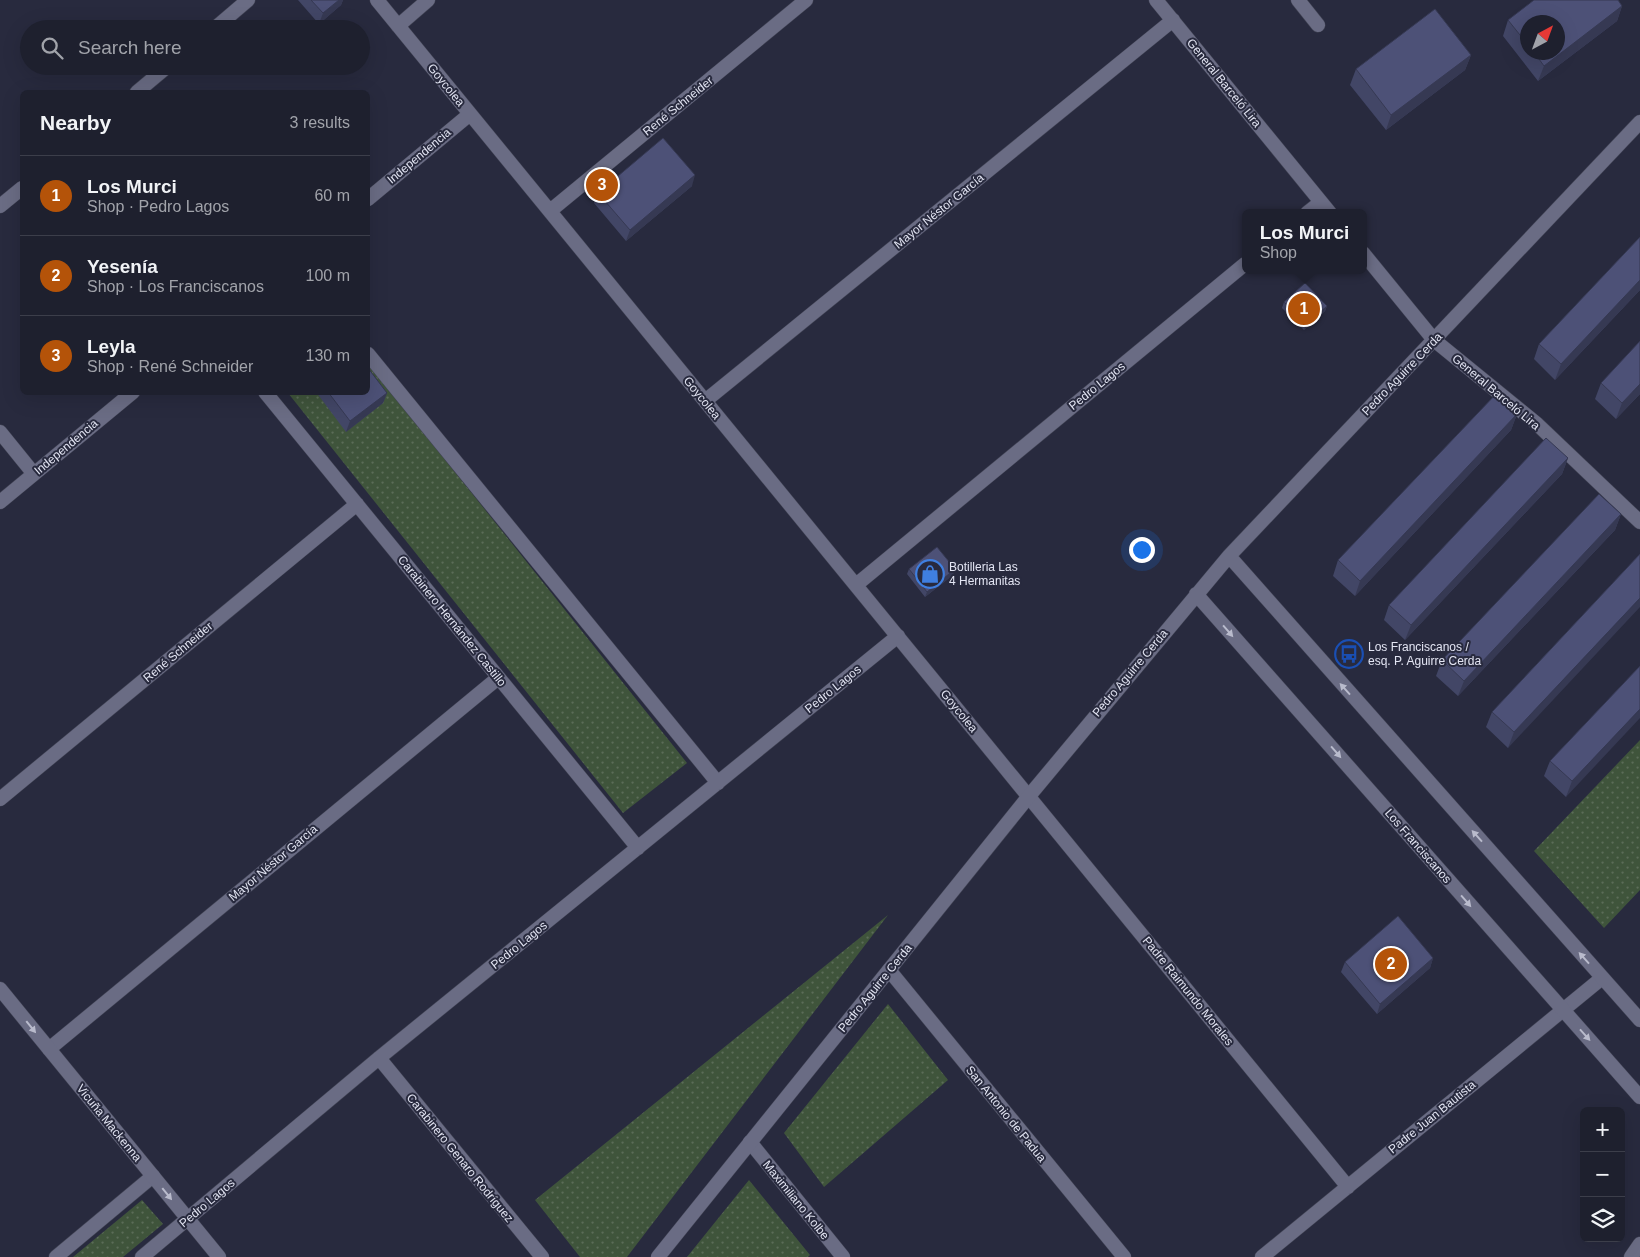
<!DOCTYPE html>
<meta charset="utf-8">
<style>
body{margin:0;font-family:Arial,sans-serif;background:#2b2d3a;color:#f1f3f6}
.controls{position:absolute;right:15px;bottom:15px;display:grid;overflow:hidden;border-radius:8px;box-shadow:0 5px 20px #0002}
.controls button{width:45px;height:45px;display:grid;place-items:center;padding:0;border:0;border-bottom:1px solid #3c3e4a;background:#1e202e;color:#f1f3f6;font:25px sans-serif}
.compass{position:absolute;left:1520px;top:15px;width:45px;height:45px;border-radius:50%;background:#1e202e;box-shadow:0 5px 20px #0002;rotate:41deg}
.you{position:absolute;left:1141px;top:549px;width:18px;height:18px;margin:-12px;border:4px solid #fff;border-radius:50%;background:#1a73e8;box-shadow:0 0 0 8px #1a73e833}
.badge{display:grid;place-items:center;width:32px;height:32px;border-radius:50%;background:#b45309;color:#fff;font-size:16px;font-weight:700}
.pin{position:absolute;translate:-50% -50%;border:2px solid #fff;box-shadow:0 1px 5px #0006}
.popup{position:absolute;left:1242px;top:209px;width:125px;height:65px;box-sizing:border-box;display:grid;place-content:center;border-radius:8px;background:#1e202e;filter:drop-shadow(0 1px 4px #0005);font-size:16px;white-space:nowrap;color:#a1a3aa}
.popup b{font-size:19px;color:#f1f3f6}
.popup::after{content:'';position:absolute;left:50%;top:100%;margin-left:-10px;border:10px solid transparent;border-top-color:#1e202e}
.list{margin:0;padding:0;list-style:none}
h2{display:flex;justify-content:space-between;align-items:center;height:65px;margin:0;padding:0 20px;font-size:21px}
h2 small{font-size:16px;font-weight:400;color:#a1a3aa}
.list li{display:grid;grid-template-columns:32px 1fr auto;gap:15px;align-items:center;box-sizing:border-box;height:80px;padding:0 20px;border-top:1px solid #3c3e4a}
.list b{display:block;font-size:19px;white-space:nowrap}
.list p{margin:0;font-size:16px;white-space:nowrap;color:#a1a3aa}
.list em{font-size:16px;font-style:normal;color:#a1a3aa}
.icon{flex:none;width:28px;height:28px;fill:none;stroke:currentColor;stroke-width:2;stroke-linecap:round;stroke-linejoin:round}
.map{position:relative;flex:none;width:1640px;height:1257px;overflow:hidden}
.search{position:absolute;background:#1e202e;box-shadow:0 5px 20px #0002;left:20px;top:20px;width:350px;height:55px;display:flex;align-items:center;gap:12px;box-sizing:border-box;padding:0 18px;border-radius:28px;color:#a1a3aa;font-size:19px}
.panel{position:absolute;background:#1e202e;box-shadow:0 5px 20px #0002;left:20px;top:90px;width:350px;height:305px;border-radius:8px}
.map>svg:first-child{display:block}
.grass{fill:url(#grass-dots)}
.lines{fill:none;stroke-linecap:round;stroke-linejoin:round}
.minor-casing{stroke:#434556;stroke-width:15}
.tertiary-casing{stroke:#434556;stroke-width:15}
.secondary-casing{stroke:#434556;stroke-width:15}
.minor{stroke:#6a6c84;stroke-width:14}
.tertiary{stroke:#6a6c84;stroke-width:14}
.secondary{stroke:#6a6c84;stroke-width:14}
.wall{fill:#424666;fill-rule:evenodd}
.shaded-wall{fill:#363953}
.building{fill:#4d5177;stroke:#363953}
.oneway{fill:#b9bbcc}
.labels{text-anchor:middle;stroke-width:4;stroke-linejoin:round;paint-order:stroke}
.street-label{font-size:12px;fill:#e3e5f3;stroke:#282a3e}
.poi-label{font-size:12px;fill:#e3e5f3;stroke:#282a3e;text-anchor:start}
</style>
<div class="map">
<svg width="1640" height="1257" viewBox="0 0 1640 1257">
<defs>
<pattern id="grass-dots" width="8" height="8" patternUnits="userSpaceOnUse" patternTransform="scale(1.25)"><rect width="8" height="8" fill="#3f543b"/><path d="M2 2h.1M6 6h.1" fill="none" stroke="#5b6c58" stroke-width="1.8" stroke-linecap="round"/></pattern>
</defs>
<rect width="100%" height="100%" fill="#282a3e"/>
<path class="grass" d="M368,363L687,763L623,813L288,393L368,392Z
M1640,740V890L1604,928L1534,851Z
M888,915L627,1257H580L535,1200Z
M888,1004L948,1080L824,1187L784,1133Z
M749,1180L810,1255L808,1257H687Z
M142,1200L163,1224L123,1257H73Z"/>
<g class="lines">
<defs>
<path id="minor" d="M377,0L1348,1187
M1156,0L1330,213
M1298,0L1318,25
M398,26L428,0
M214,29L248,0
M137,92L168,66
M368,199L470,114
M0,206L22,188
M550,211L806,0
M1307,213L1321,202
M1363,253L1434,340L1537,424L1640,522
M368,354L718,783
M265,392L638,848
M705,401L1173,20
M0,432L34,474
M0,502L133,392
M856,585L1245,264
M0,799L357,504
M889,970L1124,1257
M49,1049L498,678
M379,1058L542,1257
M750,1142L843,1257
M56,1257L153,1176
M142,1257L379,1058L898,636
M1262,1257L1602,978
M1631,1257L1640,1244"/>
<path id="tertiary" d="M1229,556L1640,1020
M1196,594L1640,1097
M658,1257L1029,796L1229,556L1640,122"/>
<path id="secondary" d="M0,989L219,1257"/>
</defs>
<use href="#minor" class="minor-casing"/>
<use href="#tertiary" class="tertiary-casing"/>
<use href="#secondary" class="secondary-casing"/>
<use href="#minor" class="minor"/>
<use href="#tertiary" class="tertiary"/>
<use href="#secondary" class="secondary"/>
</g>
<path class="wall" d="M298,0H343L341,5L319,24Z
M1622,6L1617,21L1538,81L1503,36L1508,20ZM1528,22L1558,52H1528Z
M1471,55L1465,70L1386,130L1350,85L1356,69Z
M692,186L626,241L594,203L598,193Z
M1640,237V290L1555,380L1534,359L1539,344Z
M1284,302L1327,306L1325,311L1304,330L1282,308Z
M1601,383L1640,394L1616,419L1595,399Z
M316,392H368L387,393L383,403L346,432Z
M1517,414L1511,430L1355,596L1333,576L1338,560Z
M1568,458L1562,474L1405,640L1384,620L1389,605Z
M1621,514L1615,530L1458,696L1436,676L1442,660Z
M1640,554L1508,748L1486,727L1492,712Z
M909,569L953,575L925,597L907,574Z
M1640,666L1566,797L1544,776L1550,761Z
M1433,958L1430,968L1377,1014L1341,972L1345,962Z"/>
<path class="shaded-wall" d="M339,0H343L341,5L319,24L323,13Z
M1622,6L1617,21L1538,81L1544,66Z
M1471,55L1465,70L1386,130L1391,115Z
M695,175L692,186L626,241L630,230Z
M1640,280V290L1555,380L1561,364Z
M1327,306L1325,311L1304,330L1306,325Z
M1640,384V394L1616,419L1622,403Z
M387,393L383,403L346,432L350,421Z
M1517,414L1511,430L1355,596L1360,581Z
M1568,458L1562,474L1405,640L1411,625Z
M1621,514L1615,530L1458,696L1464,681Z
M955,569L953,575L925,597L927,592Z
M1640,598V607L1508,748L1514,732Z
M1640,709V718L1566,797L1572,781Z
M1433,958L1430,968L1377,1014L1380,1004Z"/>
<path class="building" d="M311,0H339L323,13Z
M1534,0H1618L1622,6L1544,66L1534,52H1558V22H1528V45L1508,20Z
M1435,9L1471,55L1391,115L1356,69Z
M663,138L695,175L630,230L598,193Z
M1640,237V280L1561,364L1539,344Z
M1305,283L1327,306L1306,325L1284,302Z
M1640,341V384L1622,403L1601,383Z
M368,368L387,393L350,421L328,392H368Z
M1496,394L1517,414L1360,581L1338,560Z
M1546,438L1568,458L1411,625L1389,605Z
M1599,494L1621,514L1464,681L1442,660Z
M937,547L955,569L927,592L909,569Z
M1640,554V598L1514,732L1492,712Z
M1640,666V709L1572,781L1550,761Z
M1398,916L1433,958L1380,1004L1345,962Z"/>
<defs><path id="oneway-solid" d="M-6-.8H1V-3.2L6.5 0L1 3.2V.8H-6Z" transform="scale(1.25)"/></defs>
<g class="oneway">
<use href="#oneway-solid" transform="translate(1228 631) rotate(49)"/>
<use href="#oneway-solid" transform="translate(1345 689) rotate(-132)"/>
<use href="#oneway-solid" transform="translate(1336 752) rotate(49)"/>
<use href="#oneway-solid" transform="translate(1477 836) rotate(-132)"/>
<use href="#oneway-solid" transform="translate(1466 901) rotate(49)"/>
<use href="#oneway-solid" transform="translate(1584 958) rotate(-132)"/>
<use href="#oneway-solid" transform="translate(31 1027) rotate(51)"/>
<use href="#oneway-solid" transform="translate(1585 1035) rotate(48)"/>
<use href="#oneway-solid" transform="translate(167 1194) rotate(51)"/>
</g>
<defs>
<symbol id="shop-ring" viewBox="-11 -11 22 22"><circle r="9.5" fill="#282a3e" stroke="#3f7fe0" stroke-width="1.5"/><path d="M-5-2.5h2.3a2.7 3.5 0 0 1 5.4 0H5L5.5 6h-11ZM-1.5-2.5h3a1.5 2.3 0 0 0-3 0Z" fill="#3f7fe0"/></symbol>
<symbol id="bus-ring" viewBox="-11 -11 22 22"><circle r="9.5" fill="#282a3e" stroke="#1a4fb4" stroke-width="1.5"/><path d="M-5-6H5V4H4V6H2V4H-2V6H-4V4H-5ZM-3.5-4V0h7V-4ZM-3.5 1.2v1.5H-2V1.2ZM2 1.2v1.5H3.5V1.2Z" fill="#1a4fb4"/></symbol>
</defs>
<g fill-rule="evenodd">
<use href="#shop-ring" x="914" y="558" width="32" height="32"/>
<use href="#bus-ring" x="1333" y="638" width="32" height="32"/>
</g>
<g class="labels">
<g class="street-label">
<text transform="translate(1224 83) rotate(51)" y="4">General Barceló Lira</text>
<text transform="translate(446 85) rotate(51)" y="4">Goycolea</text>
<text transform="translate(678 106) rotate(-39)" y="4">René Schneider</text>
<text transform="translate(419 156) rotate(-40)" y="4">Independencia</text>
<text transform="translate(939 211) rotate(-39)" y="4">Mayor Néstor García</text>
<text transform="translate(1402 374) rotate(-46)" y="4">Pedro Aguirre Cerda</text>
<text transform="translate(1097 386) rotate(-39)" y="4">Pedro Lagos</text>
<text transform="translate(1496 392) rotate(40)" y="4">General Barceló Lira</text>
<text transform="translate(702 398) rotate(51)" y="4">Goycolea</text>
<text transform="translate(66 447) rotate(-40)" y="4">Independencia</text>
<text transform="translate(452 621) rotate(51)" y="4">Carabinero Hernández Castillo</text>
<text transform="translate(178 652) rotate(-40)" y="4">René Schneider</text>
<text transform="translate(1130 673) rotate(-50)" y="4">Pedro Aguirre Cerda</text>
<text transform="translate(833 689) rotate(-39)" y="4">Pedro Lagos</text>
<text transform="translate(959 711) rotate(51)" y="4">Goycolea</text>
<text transform="translate(1418 846) rotate(49)" y="4">Los Franciscanos</text>
<text transform="translate(273 863) rotate(-40)" y="4">Mayor Néstor García</text>
<text transform="translate(519 945) rotate(-39)" y="4">Pedro Lagos</text>
<text transform="translate(875 988) rotate(-51)" y="4">Pedro Aguirre Cerda</text>
<text transform="translate(1188 991) rotate(51)" y="4">Padre Raimundo Morales</text>
<text transform="translate(1006 1114) rotate(51)" y="4">San Antonio de Padua</text>
<text transform="translate(1432 1117) rotate(-39)" y="4">Padre Juan Bautista</text>
<text transform="translate(109 1123) rotate(51)" y="4">Vicuña Mackenna</text>
<text transform="translate(460 1158) rotate(51)" y="4">Carabinero Genaro Rodríguez</text>
<text transform="translate(796 1200) rotate(51)" y="4">Maximiliano Kolbe</text>
<text transform="translate(207 1203) rotate(-40)" y="4">Pedro Lagos</text>
</g>
<g class="poi-label">
<text x="949" y="571">Botilleria Las<tspan x="949" dy="14">4 Hermanitas</tspan></text>
<text x="1368" y="651">Los Franciscanos /<tspan x="1368" dy="14">esq. P. Aguirre Cerda</tspan></text>
</g>
</g>
</svg>
<div class="controls">
<button>+</button>
<button>−</button>
<button><svg class="icon" aria-label="layers" viewBox="0 0 24 24"><path d="M12 4l9 5-9 5-9-5zM3 14l9 5 9-5"/></svg></button>
</div>
<svg class="compass" viewBox="-18 -18 36 36"><path d="M0-13l5 13h-10z" fill="#e53935"/><path d="M0 13l5-13h-10z" fill="#a1a3aa"/></svg>
<div class="you"></div>
<div class="pin badge" style="left:1304px;top:309px">1</div>
<div class="popup"><b>Los Murci</b>Shop</div>
<div class="pin badge" style="left:1391px;top:964px">2</div>
<div class="pin badge" style="left:602px;top:185px">3</div>
<div class="search"><svg class="icon" aria-label="search" viewBox="0 0 24 24"><circle cx="10" cy="10" r="6"/><path d="M15 15l6 6"/></svg>Search here</div>
<section class="panel">
<h2>Nearby<small>3 results</small></h2>
<ul class="list">
<li><span class="badge">1</span><div><b>Los Murci</b><p>Shop · Pedro Lagos</p></div><em>60 m</em></li>
<li><span class="badge">2</span><div><b>Yesenía</b><p>Shop · Los Franciscanos</p></div><em>100 m</em></li>
<li><span class="badge">3</span><div><b>Leyla</b><p>Shop · René Schneider</p></div><em>130 m</em></li>
</ul>
</section>
</div>
